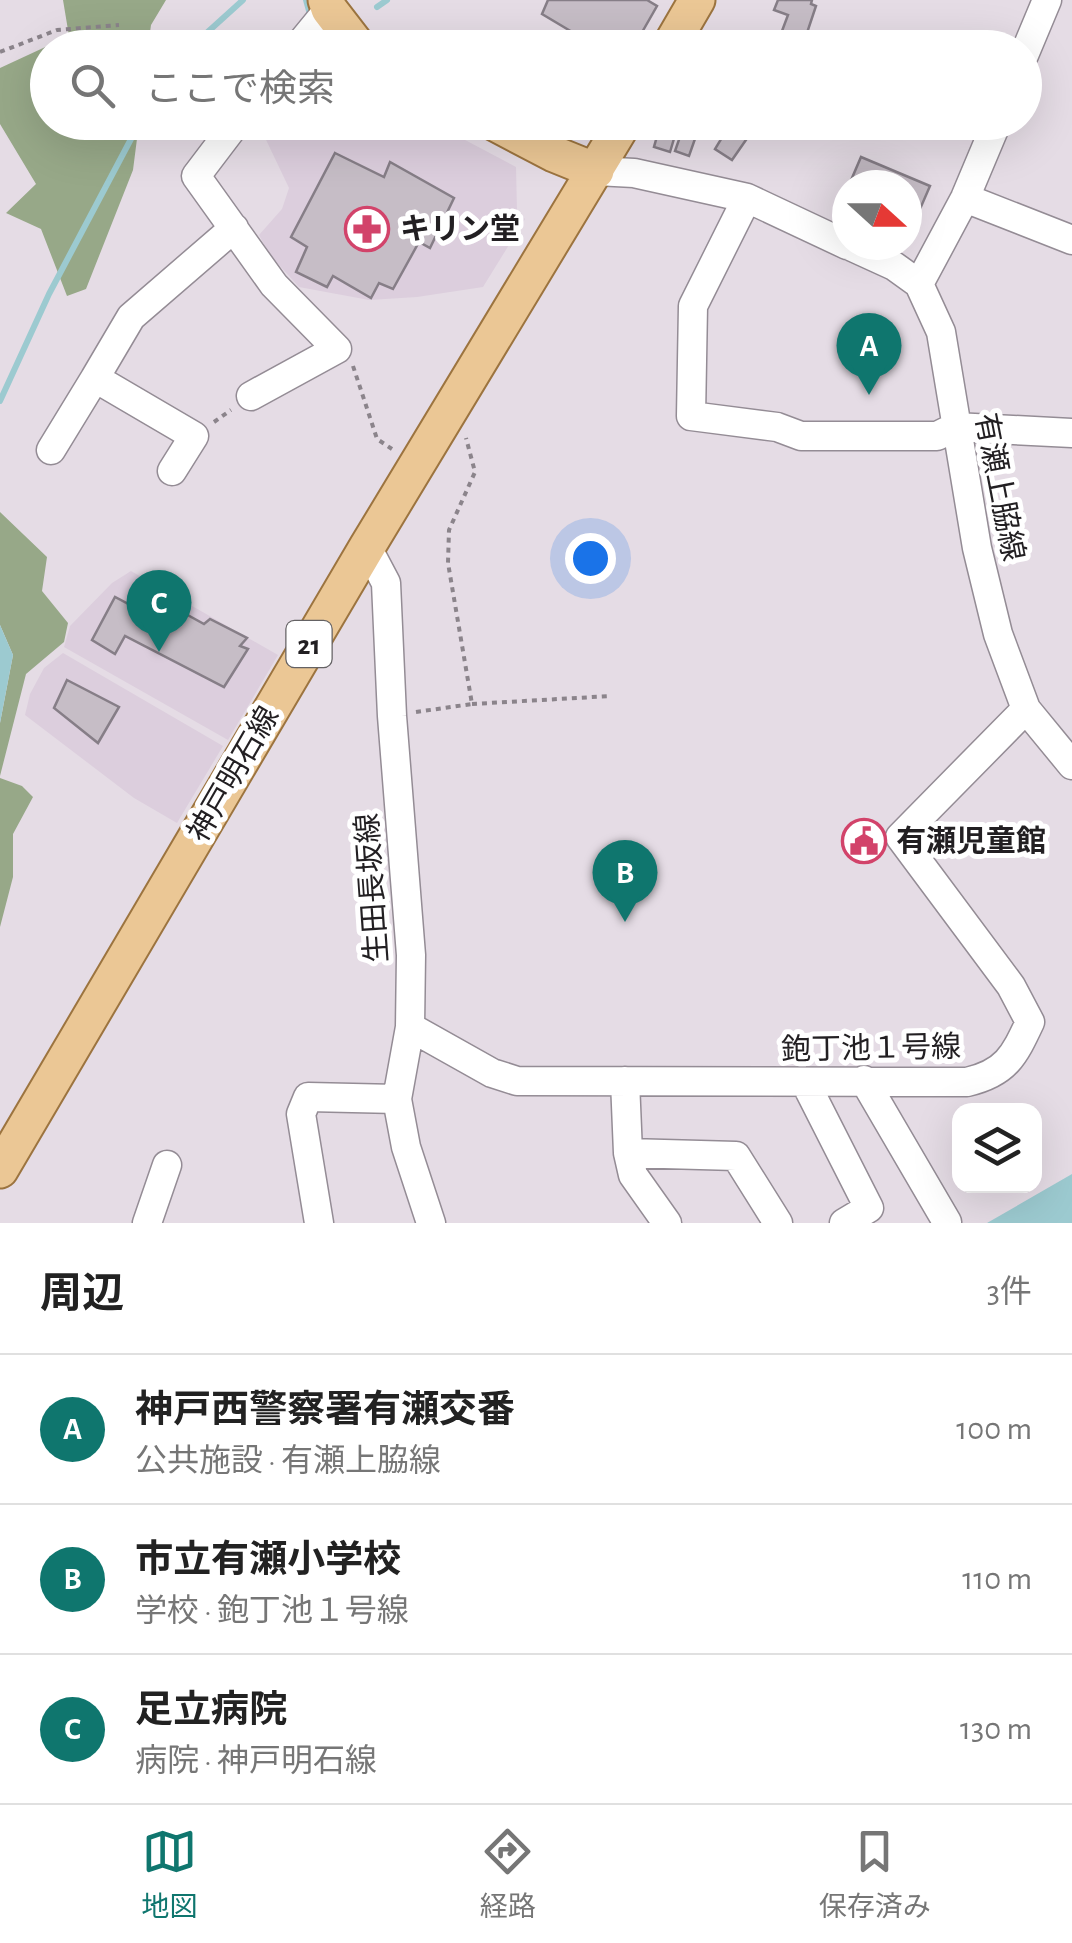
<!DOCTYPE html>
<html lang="ja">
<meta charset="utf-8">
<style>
body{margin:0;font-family:"Alegreya Sans","Noto Sans JP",sans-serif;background:#f2f2f2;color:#222}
.controls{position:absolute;right:30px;bottom:30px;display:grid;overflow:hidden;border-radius:20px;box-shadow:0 10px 40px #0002}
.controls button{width:90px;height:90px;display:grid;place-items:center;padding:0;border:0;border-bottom:2px solid #e0e0e0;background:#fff;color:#222;font:50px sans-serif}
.compass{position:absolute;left:832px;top:170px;width:90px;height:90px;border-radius:50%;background:#fff;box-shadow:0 10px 40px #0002;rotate:111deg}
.you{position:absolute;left:590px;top:558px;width:35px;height:35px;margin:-25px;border:8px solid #fff;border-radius:50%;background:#1a73e8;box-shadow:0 0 0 15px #1a73e833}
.badge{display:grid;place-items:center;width:65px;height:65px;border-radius:50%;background:#0f766e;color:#fff;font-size:32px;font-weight:700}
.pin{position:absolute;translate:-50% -82px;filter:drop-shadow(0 2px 5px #0008)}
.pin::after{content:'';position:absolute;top:52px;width:35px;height:30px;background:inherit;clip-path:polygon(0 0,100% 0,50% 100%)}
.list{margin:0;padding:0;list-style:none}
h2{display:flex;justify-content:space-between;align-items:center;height:130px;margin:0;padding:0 40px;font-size:42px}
h2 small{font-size:32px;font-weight:400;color:#767676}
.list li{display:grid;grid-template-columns:65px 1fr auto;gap:30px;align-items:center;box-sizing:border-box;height:150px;padding:0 40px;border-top:2px solid #e0e0e0}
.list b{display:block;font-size:38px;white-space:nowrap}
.list p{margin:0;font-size:32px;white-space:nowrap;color:#767676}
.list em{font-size:32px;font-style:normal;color:#767676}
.icon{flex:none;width:55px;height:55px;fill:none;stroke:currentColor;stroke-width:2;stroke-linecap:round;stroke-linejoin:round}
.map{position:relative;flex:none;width:1072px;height:1223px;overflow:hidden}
.search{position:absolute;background:#fff;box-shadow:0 10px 40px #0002;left:30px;right:30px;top:30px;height:110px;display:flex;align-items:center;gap:25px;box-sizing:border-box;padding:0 35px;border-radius:55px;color:#767676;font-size:38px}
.sheet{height:580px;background:#fff}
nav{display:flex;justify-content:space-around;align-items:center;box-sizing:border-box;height:140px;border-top:2px solid #e0e0e0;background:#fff;font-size:28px;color:#767676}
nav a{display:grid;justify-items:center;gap:5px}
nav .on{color:#0f766e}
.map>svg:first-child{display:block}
.built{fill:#dccedd}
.forest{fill:#97a888}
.water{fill:#9ccad0}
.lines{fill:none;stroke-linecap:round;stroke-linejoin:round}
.stream{stroke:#9ccad0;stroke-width:6}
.building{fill:#c6bdc6;stroke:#867e87;stroke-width:2.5}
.minor-casing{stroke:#948c95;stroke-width:31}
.major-casing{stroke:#9c743f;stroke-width:39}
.path{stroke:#8b848b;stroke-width:4;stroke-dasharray:5 5;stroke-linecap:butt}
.minor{stroke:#fff;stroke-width:28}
.major{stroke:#ebc795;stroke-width:35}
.labels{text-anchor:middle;stroke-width:10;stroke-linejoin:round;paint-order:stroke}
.shield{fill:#fff;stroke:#646264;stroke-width:2.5}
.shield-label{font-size:28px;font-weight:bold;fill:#221f22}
.poi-label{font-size:30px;font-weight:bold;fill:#221f22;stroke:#fff;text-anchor:start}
.street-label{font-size:30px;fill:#221f22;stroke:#fff}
</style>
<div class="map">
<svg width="1072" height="1223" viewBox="0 0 1072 1223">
<rect width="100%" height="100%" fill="#e5dce5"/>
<path class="built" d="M258,123H433L516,167L517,211L525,219L483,287L417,297L369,300L299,287L270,255L259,235L282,209L289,188Z
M131,571L278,655L228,740L64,647L70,626L112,583Z
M63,653L223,746L177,823L134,798L25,715L30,694L44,668Z"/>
<path class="forest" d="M63,0H166L151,25L148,47L48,48V122L139,123L133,170L86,289L67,296L41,229L6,213L36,184L0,124V68L69,36Z
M0,512L47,557L42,591L68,623L64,642L26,674L0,776V723L13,655L0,625Z
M0,778L22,786L33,797L13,834V877L0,927Z"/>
<path class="water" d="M0,625L13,655L0,723Z
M1072,1174V1223H987Z"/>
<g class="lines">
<path class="stream" d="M306,0L311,18
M377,7L387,0
M190,48L243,0
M0,401L49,294L140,122"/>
</g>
<path class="building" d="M548,0H647L657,6L633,48H599L542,14Z
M778,0H812L811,4L816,6L805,39L782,31L788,15L774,10Z
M767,34L789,44L788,48H760Z
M661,122H679L670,152L654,147Z
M725,122L757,124L732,160L715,149L723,136L718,133Z
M682,131L696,136L689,156L675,151Z
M335,153L384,177L390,162L454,198L430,248L419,242L393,289L379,283L371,298L333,276L327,287L296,272L307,247L291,237Z
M861,157L930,186L917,216L907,212V185H849Z
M146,592L204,624L210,619L247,638L240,646L248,649L224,687L125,636L115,654L92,640L115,597L138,609Z
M67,680L119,707L98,743L54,708Z"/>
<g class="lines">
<defs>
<path id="minor" d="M297,48L329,9
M1024,55L1047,0
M237,122L196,176L274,285L337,349L251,396
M596,171L634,173L747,198L847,245
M747,198L693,306L691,416L777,427L801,436H937L955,427L1072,433
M965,198L1072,240
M848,245L894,266L919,284L941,332L977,548L998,634L1026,709L1072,765
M919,284L965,198L997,122
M51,450L95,378
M172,471L194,436L95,378L131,317L234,228
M367,547L386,583L392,716L411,955L410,1027L397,1099L406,1147L431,1223
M410,1027L492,1073L517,1081L967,1082C1006,1073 1014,1056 1030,1022L1011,986L900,837L1026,709
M864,1080L947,1222
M625,1081L628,1153L633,1175L667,1223
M805,1082L869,1208L844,1223
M628,1153L736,1156L778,1223
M147,1223L167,1165
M319,1223L301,1114L308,1097L397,1099"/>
<path id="major" d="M326,0L329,9L359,48
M669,48L697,0
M493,122L554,154L596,171
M0,1170L367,547L624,122"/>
</defs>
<use href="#minor" class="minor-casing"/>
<use href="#major" class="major-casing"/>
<path class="path" d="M0,52L57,30L119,25
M353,366L377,439L392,449
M214,422L231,410
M472,704L611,696
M416,712L472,704L448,563L449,530L475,472L466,438"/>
<use href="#minor" class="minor"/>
<use href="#major" class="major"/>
</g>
<defs>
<symbol id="pharmacy-ring" viewBox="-11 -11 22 22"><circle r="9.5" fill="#fff" stroke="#d2436a" stroke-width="1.5"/><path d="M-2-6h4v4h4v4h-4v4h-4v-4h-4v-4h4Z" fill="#d2436a"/></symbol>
<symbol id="civic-ring" viewBox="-11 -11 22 22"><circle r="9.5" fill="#fff" stroke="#d2436a" stroke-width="1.5"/><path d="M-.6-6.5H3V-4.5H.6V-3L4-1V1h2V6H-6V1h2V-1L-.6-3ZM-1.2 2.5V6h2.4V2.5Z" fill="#d2436a"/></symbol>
</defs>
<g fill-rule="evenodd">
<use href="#pharmacy-ring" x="342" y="204" width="50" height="50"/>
<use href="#civic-ring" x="839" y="816" width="50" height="50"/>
</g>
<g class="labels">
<rect class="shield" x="286.5" y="621" width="45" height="46" rx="8"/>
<g class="shield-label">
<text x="309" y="654">21</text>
</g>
<g class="poi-label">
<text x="400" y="239">キリン堂</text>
<text x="896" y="851">有瀬児童館</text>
</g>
<g class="street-label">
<text transform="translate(1000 487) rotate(79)" y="10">有瀬上脇線</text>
<text transform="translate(233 774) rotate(-60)" y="10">神戸明石線</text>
<text transform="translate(372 888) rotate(-94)" y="10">生田長坂線</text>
<text transform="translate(871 1048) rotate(-1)" y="10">鉋丁池１号線</text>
</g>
</g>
</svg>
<div class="controls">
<button><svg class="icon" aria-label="layers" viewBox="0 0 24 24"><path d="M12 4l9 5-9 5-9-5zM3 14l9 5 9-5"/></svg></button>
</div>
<svg class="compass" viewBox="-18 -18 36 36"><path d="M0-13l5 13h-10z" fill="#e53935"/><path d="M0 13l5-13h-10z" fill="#767676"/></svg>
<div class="you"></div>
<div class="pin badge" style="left:869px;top:395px">A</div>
<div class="pin badge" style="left:625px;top:922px">B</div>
<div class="pin badge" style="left:159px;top:652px">C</div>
<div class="search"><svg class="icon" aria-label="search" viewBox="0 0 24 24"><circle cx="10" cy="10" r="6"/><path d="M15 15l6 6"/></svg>ここで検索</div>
</div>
<section class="sheet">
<h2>周辺<small>3件</small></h2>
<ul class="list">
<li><span class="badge">A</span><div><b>神戸西警察署有瀬交番</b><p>公共施設 · 有瀬上脇線</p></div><em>100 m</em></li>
<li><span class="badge">B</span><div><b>市立有瀬小学校</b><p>学校 · 鉋丁池１号線</p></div><em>110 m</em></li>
<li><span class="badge">C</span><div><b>足立病院</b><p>病院 · 神戸明石線</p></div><em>130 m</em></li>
</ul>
</section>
<nav>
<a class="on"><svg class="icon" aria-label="map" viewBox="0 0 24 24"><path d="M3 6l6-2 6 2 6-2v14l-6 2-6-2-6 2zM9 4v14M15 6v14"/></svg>地図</a>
<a><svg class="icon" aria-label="directions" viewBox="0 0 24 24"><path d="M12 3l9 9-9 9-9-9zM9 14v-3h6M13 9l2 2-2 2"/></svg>経路</a>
<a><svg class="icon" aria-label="saved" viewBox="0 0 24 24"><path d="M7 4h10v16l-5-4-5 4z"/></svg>保存済み</a>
</nav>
